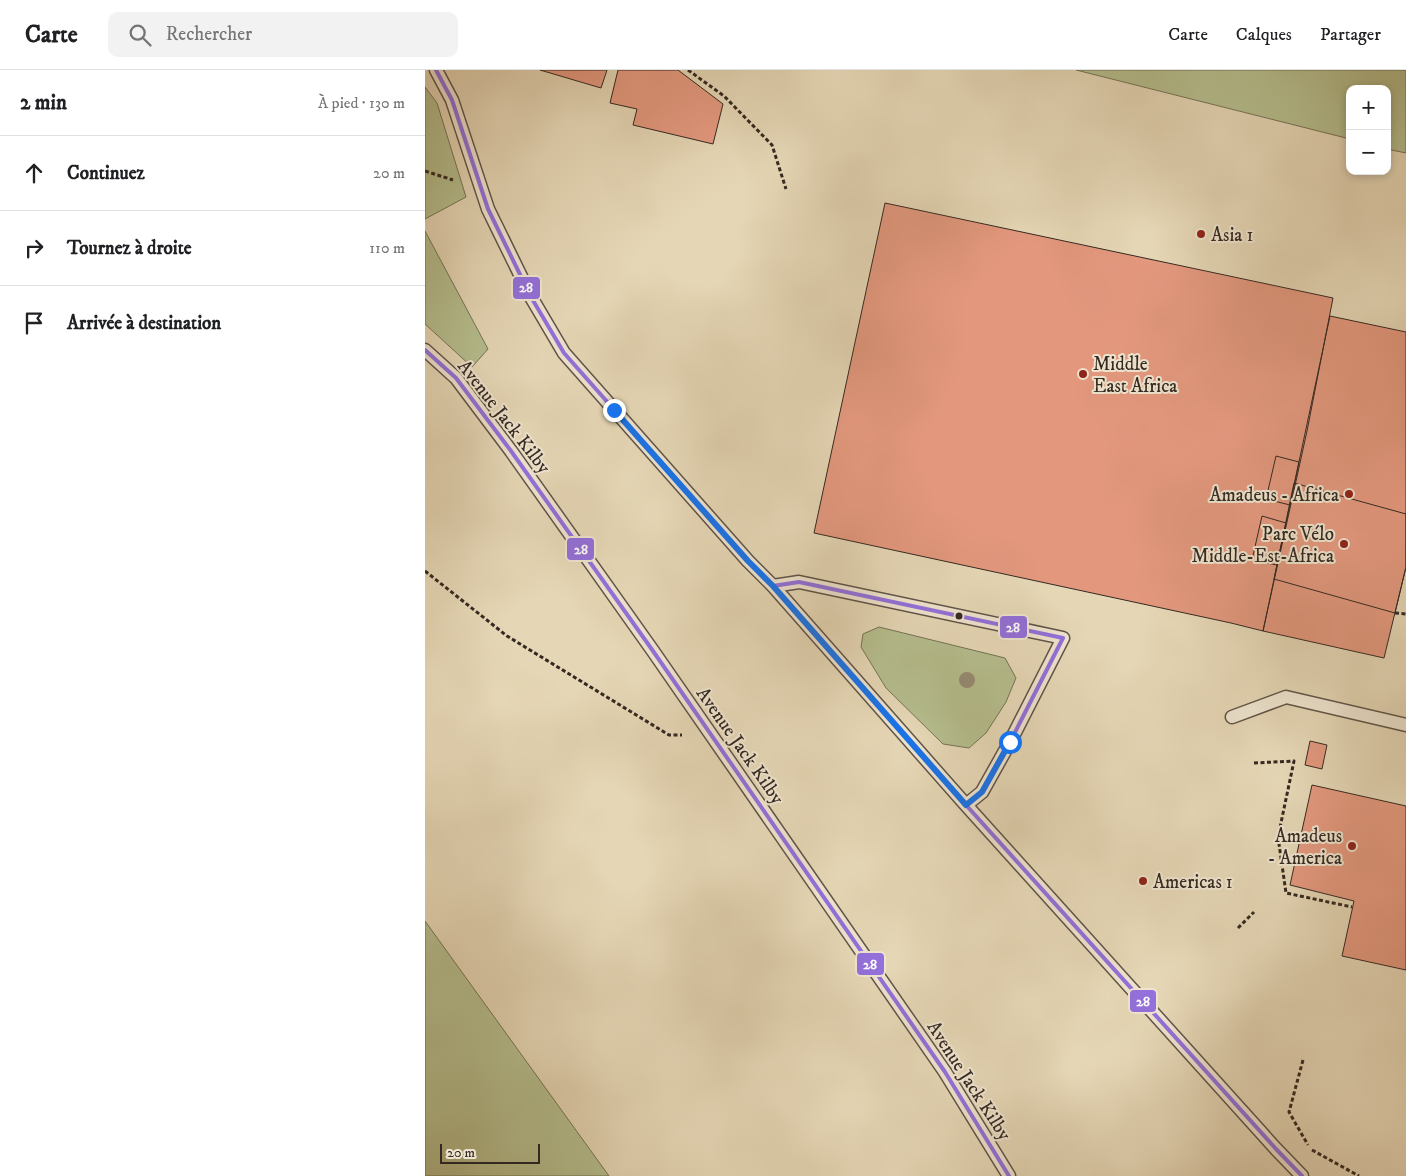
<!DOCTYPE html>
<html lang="fr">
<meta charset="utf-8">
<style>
body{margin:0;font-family:"IM FELL DW Pica",serif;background:#f2f2f2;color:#202124}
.controls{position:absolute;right:15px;top:15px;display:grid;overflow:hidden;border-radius:10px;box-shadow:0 2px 8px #0003}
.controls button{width:45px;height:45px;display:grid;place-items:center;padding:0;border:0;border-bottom:1px solid #e0e0e0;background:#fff;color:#202124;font:25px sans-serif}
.scale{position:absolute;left:15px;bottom:12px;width:100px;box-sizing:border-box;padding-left:5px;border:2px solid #342921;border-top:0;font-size:14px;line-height:18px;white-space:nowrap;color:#342921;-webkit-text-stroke:4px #eee4cf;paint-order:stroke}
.stop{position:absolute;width:15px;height:15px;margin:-11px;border:4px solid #1a73e8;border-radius:50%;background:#fff}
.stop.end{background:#1a73e8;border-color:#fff;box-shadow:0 1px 5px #0008}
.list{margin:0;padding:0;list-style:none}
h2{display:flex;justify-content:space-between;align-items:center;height:65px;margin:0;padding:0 20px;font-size:21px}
h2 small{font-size:16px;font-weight:400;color:#757577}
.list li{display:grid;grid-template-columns:32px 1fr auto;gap:15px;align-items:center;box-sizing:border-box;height:75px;padding:0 20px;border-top:1px solid #e0e0e0}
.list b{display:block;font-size:19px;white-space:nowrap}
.list em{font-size:16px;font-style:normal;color:#757577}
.icon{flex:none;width:28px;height:28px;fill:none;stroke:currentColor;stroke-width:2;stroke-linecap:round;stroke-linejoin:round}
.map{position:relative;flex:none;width:981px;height:1106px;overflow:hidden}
header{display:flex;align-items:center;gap:30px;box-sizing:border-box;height:70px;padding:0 25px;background:#fff;border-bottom:1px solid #e0e0e0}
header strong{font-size:24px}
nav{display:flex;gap:28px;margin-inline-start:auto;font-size:18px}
.search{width:350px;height:45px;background:#f2f2f2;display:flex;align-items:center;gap:12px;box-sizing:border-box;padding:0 18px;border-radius:10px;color:#757577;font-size:19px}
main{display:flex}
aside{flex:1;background:#fff}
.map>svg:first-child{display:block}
.green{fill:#b5bd8d;stroke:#747357}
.building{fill:#e3987e;stroke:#342921}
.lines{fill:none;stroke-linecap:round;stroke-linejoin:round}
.service-casing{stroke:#605446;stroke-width:15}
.path{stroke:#342921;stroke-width:3;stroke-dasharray:4 2.5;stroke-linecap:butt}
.service{stroke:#eee4cf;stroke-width:12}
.bus-1-casing{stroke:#eee4cf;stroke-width:8}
.bus-1{stroke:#9370db;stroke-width:4}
.tree{fill:#958b72}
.route{stroke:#1a73e8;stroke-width:6}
.poi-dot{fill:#8f2418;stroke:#eee4cf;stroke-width:2}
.bus-dot{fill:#342921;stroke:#eee4cf;stroke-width:2}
.labels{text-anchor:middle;stroke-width:4;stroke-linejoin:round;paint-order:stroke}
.poi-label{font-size:19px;fill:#342921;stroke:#eee4cf;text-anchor:start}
.street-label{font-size:19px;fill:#342921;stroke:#eee4cf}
.line-badge{stroke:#eee4cf;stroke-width:2}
.badge-label{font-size:14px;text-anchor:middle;font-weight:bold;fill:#fff}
</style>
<header>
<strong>Carte</strong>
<div class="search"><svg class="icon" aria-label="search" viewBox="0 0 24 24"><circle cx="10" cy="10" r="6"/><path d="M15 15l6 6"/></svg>Rechercher</div>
<nav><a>Carte</a><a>Calques</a><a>Partager</a></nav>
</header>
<main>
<aside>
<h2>2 min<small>À pied · 130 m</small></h2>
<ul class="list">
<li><svg class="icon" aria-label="ahead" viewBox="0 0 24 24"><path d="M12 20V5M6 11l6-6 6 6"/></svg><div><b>Continuez</b></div><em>20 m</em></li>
<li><svg class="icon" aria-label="right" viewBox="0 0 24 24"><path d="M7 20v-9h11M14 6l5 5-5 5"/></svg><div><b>Tournez à droite</b></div><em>110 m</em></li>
<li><svg class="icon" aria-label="arrive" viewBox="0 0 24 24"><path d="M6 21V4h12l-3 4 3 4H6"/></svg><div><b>Arrivée à destination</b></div></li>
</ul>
</aside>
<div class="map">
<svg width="981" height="1106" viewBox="0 0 981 1106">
<rect width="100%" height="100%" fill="#e5d6b5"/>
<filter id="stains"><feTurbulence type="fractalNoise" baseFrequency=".004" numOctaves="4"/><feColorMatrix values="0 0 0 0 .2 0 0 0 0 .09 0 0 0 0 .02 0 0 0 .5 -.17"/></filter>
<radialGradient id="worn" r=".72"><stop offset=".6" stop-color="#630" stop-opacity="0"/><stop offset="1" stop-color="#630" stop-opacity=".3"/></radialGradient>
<path class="green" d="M651,0H981V83L962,79V19H925V69Z
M0,17L12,33L41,127L0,149Z
M0,161L63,279L47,297L0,254Z
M454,557L580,588L591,608L581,632L561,663L544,678L518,674L461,618L436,577L438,564Z
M0,851L184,1106H0Z"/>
<path class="building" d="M115,0H182L176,18Z
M193,0H253L298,34L288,74L208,55L212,39L185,33Z
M460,133L908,228L882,361L838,561L806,553L389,463Z
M905,246L981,262V497L959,588L838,561Z
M851,386L874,392L865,435L841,429Z
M869,413L981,444V497L970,543L849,509Z
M837,446L861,453L852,495L827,490Z
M885,671L902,675L897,699L880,695Z
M887,715L981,736V900L917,886L929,831L865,815Z"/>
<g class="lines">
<defs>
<path id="service" d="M11,0L27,30L63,139L106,227L139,283L323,491L348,516L541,735L851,1079L877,1106
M0,280L31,308L86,381L228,581L520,1002L584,1106
M348,516L374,512L638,568L585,672L557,722L541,735
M807,647L861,627L981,655"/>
</defs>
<use href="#service" class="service-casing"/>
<path class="path" d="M263,0L299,26L347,75L361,119
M0,101L28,110
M0,501L82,566L244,665H257
M970,543L981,544
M829,693L869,691L853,767L861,823L927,837
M813,858L829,842
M878,990L864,1042L883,1075
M887,1080L934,1106"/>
<use href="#service" class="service"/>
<defs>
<path id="bus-1" d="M11,0L27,30L63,139L106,227L139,283L323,491L348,516L541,735L851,1079L877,1106
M0,280L31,308L86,381L228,581L520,1002L584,1106
M348,516L374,512L638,568L585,672L557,722L541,735"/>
</defs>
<use href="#bus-1" class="bus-1-casing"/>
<use href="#bus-1" class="bus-1"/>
</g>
<circle class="tree" cx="542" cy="610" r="8"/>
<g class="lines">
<path class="route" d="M189,340L323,491L348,516L541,735L557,722L585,672"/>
</g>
<g class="poi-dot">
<circle cx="776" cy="164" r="5"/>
<circle cx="658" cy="304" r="5"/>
<circle cx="924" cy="424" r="5"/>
<circle cx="919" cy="474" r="5"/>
<circle cx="927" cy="776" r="5"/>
<circle cx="718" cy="811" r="5"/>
</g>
<circle class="bus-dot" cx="534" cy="546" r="4.5"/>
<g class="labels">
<g class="poi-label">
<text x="786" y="171">Asia 1</text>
<text x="668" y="300">Middle<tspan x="668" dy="22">East Africa</tspan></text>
<text x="914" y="431" text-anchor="end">Amadeus - Africa</text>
<text x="909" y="470" text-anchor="end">Parc Vélo<tspan x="909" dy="22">Middle-Est-Africa</tspan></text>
<text x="917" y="772" text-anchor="end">Amadeus<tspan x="917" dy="22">- America</tspan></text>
<text x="728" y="818">Americas 1</text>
</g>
<g class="street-label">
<text transform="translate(80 346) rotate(52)" y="7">Avenue Jack Kilby</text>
<text transform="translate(316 675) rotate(55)" y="7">Avenue Jack Kilby</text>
<text transform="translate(545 1010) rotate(57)" y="7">Avenue Jack Kilby</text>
</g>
</g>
<g class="line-badge">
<rect x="87" y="206" width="29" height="24" rx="5" fill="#9370db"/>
<rect x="141" y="467" width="29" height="24" rx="5" fill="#9370db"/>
<rect x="574" y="545" width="29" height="24" rx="5" fill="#9370db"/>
<rect x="431" y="882" width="29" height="24" rx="5" fill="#9370db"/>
<rect x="704" y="919" width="28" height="24" rx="5" fill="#9370db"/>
</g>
<g class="badge-label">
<text x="101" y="222">28</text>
<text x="156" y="484">28</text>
<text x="588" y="562">28</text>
<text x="445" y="899">28</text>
<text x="718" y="936">28</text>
</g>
<rect width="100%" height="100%" filter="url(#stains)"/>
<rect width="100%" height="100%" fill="url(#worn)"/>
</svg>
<div class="controls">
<button>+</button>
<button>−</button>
</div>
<div class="scale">20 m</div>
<div class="stop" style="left:585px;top:672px"></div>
<div class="stop end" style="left:189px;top:340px"></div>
</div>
</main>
